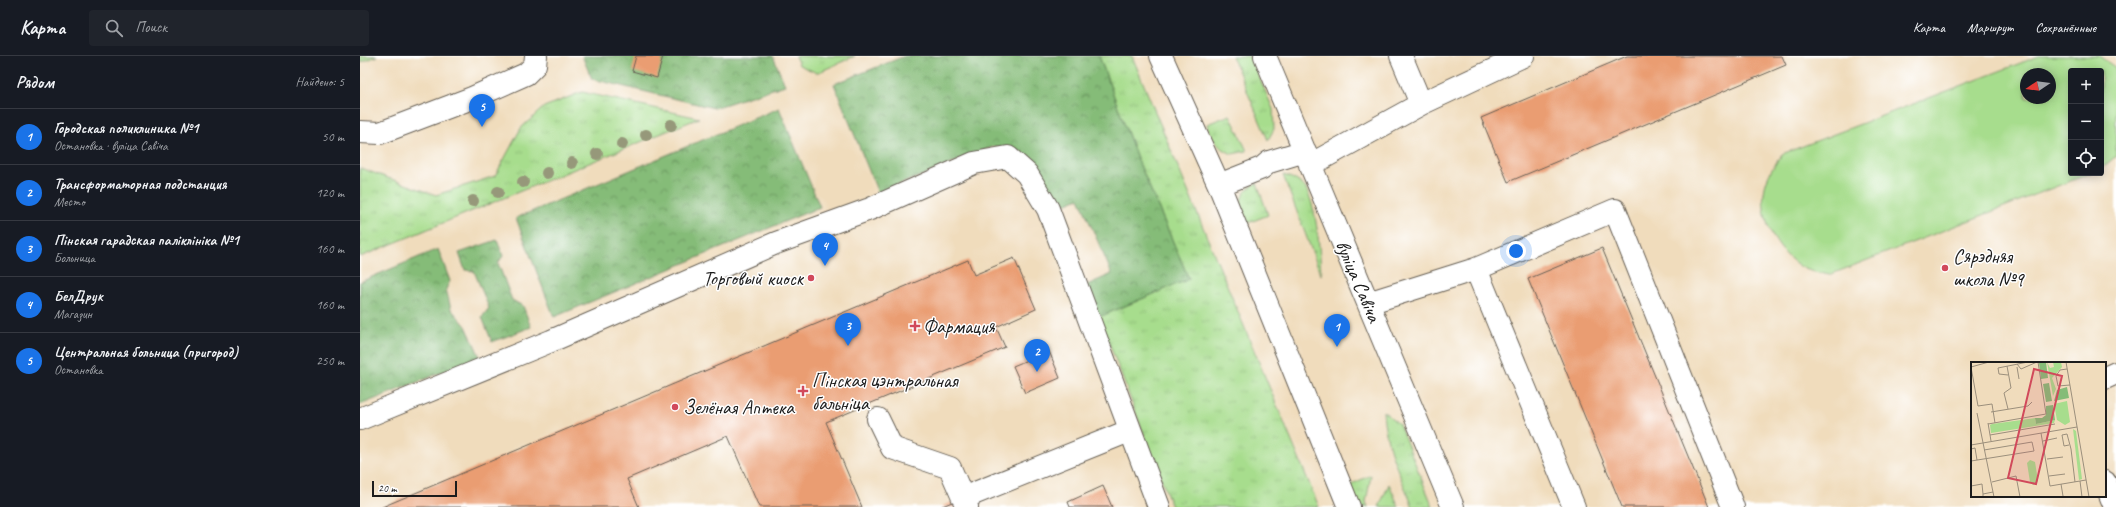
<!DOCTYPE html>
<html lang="ru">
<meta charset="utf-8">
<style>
body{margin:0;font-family:Caveat,sans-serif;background:#20242c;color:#f1f3f6}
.controls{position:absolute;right:12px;top:12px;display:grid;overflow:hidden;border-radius:4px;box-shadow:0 2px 10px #0003}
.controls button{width:36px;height:36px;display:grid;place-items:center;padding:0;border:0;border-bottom:1px solid #363941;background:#171b24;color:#f1f3f6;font:20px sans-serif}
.compass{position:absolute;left:1660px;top:12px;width:36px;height:36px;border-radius:50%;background:#171b24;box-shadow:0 2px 10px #0003;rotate:257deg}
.scale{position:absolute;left:12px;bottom:10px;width:85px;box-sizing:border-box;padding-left:4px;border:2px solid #1c1c1c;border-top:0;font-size:11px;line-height:14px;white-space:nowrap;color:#1c1c1c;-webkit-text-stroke:3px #fff;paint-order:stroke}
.you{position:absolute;left:1156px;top:195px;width:14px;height:14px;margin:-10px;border:3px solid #fff;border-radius:50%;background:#1a73e8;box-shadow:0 0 0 6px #1a73e833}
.badge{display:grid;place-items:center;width:26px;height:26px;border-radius:50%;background:#1a73e8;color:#fff;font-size:13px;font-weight:700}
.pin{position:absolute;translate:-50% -33px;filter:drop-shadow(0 1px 2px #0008)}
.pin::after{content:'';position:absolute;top:21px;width:14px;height:12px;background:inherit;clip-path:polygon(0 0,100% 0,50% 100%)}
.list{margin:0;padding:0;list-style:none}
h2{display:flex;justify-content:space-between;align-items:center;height:52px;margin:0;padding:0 16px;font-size:17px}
h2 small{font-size:13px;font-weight:400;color:#9ea1a6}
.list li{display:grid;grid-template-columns:26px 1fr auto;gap:12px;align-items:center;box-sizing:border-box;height:56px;padding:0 16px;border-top:1px solid #363941}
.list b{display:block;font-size:15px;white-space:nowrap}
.list p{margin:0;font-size:13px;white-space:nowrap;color:#9ea1a6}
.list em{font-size:13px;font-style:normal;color:#9ea1a6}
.icon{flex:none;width:22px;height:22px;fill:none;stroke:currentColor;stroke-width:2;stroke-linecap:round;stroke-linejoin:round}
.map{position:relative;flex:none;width:1756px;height:451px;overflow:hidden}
header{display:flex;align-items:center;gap:24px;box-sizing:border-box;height:56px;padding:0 20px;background:#171b24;border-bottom:1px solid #363941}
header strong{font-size:19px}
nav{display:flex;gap:22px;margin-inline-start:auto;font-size:14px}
.search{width:280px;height:36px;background:#20242c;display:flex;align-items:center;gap:10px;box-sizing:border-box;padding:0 14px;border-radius:4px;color:#9ea1a6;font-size:15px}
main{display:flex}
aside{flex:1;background:#171b24}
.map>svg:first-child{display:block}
.grass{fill:url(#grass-tufts);stroke:#627c54}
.forest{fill:url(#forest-crowns);stroke:#506c4a}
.pitch{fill:#a7dd8d;stroke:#627c54;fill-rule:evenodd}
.building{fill:#ea9d72}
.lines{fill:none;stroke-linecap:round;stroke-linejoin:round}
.minor-casing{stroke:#665f54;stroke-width:24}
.minor{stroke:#fff;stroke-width:22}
.tree{fill:#96987a}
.poi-dot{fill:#d1495b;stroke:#fff;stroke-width:1.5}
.labels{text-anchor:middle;stroke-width:3;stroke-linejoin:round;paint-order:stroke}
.poi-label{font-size:20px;fill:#1c1c1c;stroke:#fff;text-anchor:start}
.street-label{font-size:20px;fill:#1c1c1c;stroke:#fff}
.inset-road{fill:none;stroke:#9b8f7c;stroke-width:1}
.view{fill:#d1495b;fill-opacity:0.15;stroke:#d1495b;stroke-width:2}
.inset-edge{fill:none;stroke:#1c1c1c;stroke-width:2}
</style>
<header>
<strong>Карта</strong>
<div class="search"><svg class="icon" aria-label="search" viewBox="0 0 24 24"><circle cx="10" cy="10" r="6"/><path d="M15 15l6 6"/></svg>Поиск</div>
<nav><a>Карта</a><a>Маршрут</a><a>Сохранённые</a></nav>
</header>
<main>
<aside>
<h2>Рядом<small>Найдено: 5</small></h2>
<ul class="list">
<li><span class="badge">1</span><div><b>Городская поликлиника №1</b><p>Остановка · вуліца Савіча</p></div><em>50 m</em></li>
<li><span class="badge">2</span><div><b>Трансформаторная подстанция</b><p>Место</p></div><em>120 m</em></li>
<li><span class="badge">3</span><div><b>Пінская гарадская паліклініка №1</b><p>Больница</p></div><em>160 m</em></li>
<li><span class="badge">4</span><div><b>БелДрук</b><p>Магазин</p></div><em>160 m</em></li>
<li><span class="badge">5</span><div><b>Центральная больница (пригород)</b><p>Остановка</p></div><em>250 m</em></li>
</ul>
</aside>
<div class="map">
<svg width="1756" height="451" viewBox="0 0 1756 451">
<defs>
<pattern id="grass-tufts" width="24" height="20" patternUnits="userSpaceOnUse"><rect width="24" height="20" fill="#a7dd8d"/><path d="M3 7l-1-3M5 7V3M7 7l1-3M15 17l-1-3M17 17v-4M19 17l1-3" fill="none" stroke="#8fbd79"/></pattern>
<pattern id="forest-crowns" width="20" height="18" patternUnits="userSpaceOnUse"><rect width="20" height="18" fill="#85bc78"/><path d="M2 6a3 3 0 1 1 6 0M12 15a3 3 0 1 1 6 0" fill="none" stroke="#6c9862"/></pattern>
</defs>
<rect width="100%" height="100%" fill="#fff"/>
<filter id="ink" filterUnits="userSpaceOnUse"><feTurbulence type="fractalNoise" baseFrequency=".025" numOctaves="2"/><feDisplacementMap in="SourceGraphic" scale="8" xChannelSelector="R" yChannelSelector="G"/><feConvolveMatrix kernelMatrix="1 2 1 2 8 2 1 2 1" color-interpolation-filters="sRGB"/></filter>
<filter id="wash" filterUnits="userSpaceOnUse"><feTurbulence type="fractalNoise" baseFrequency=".012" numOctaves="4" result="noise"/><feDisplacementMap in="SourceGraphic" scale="16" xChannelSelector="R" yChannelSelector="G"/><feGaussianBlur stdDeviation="0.9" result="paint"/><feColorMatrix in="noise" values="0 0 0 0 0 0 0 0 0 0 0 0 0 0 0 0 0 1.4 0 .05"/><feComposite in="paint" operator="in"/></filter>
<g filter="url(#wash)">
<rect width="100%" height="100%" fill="#f0dcbc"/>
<path class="grass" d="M0,0H17L0,7Z
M435,0H495L457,17L439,9Z
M739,0H772L959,451H812L739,261L829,223L777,102Z
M872,0H890L913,53L914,73L908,84Z
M222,36L339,62L0,201V112L76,139L135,120L161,72L184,51Z
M870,59L887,95L872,98C858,91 850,84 847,68Z
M923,119C931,121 941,126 946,133C957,152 960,196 961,219Z
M897,127L908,159L888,167C878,149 877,138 897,127Z
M1023,355L1039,368L1073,451H1053C1040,419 1025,390 1023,355Z
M1011,419L1006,446L1008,451H994L989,438L992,428Z
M1029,428L1039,451H1019Z"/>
<path class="forest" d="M222,0H413L425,29L354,52L232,23Z
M545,0H739L777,102L829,223L739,261L727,229L752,218L719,142L695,152L680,117L661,96L635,90L518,137L474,28Z
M419,52L460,151L194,261L156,162Z
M137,184L143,200L138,207L152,244L163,250L171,271L132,286L122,261L129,252L114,215L105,214L99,197Z
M78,193L90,225L86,233L91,253L106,270L120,301L0,349V226Z"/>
<path class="pitch" d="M1679,0H1739L1756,12V100L1741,113V15H1711V117H1731L1469,219C1461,217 1452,216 1445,213C1415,197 1395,157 1407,124C1410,115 1417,106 1422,98ZM1666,18H1690V42H1666Z"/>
<g id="blocks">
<path class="building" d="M276,0H303L297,22L272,15Z
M1267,0H1422L1426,9L1148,126L1121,62Z
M1242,192L1349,451H1262L1168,223Z
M654,202L676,253L636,271L645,291L466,366L502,451H399L368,380L267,423L279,451H22L608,204L614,219Z
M689,295L700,322L665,337L653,310Z
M743,430L752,451H710L708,446Z
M597,444L600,451H580Z"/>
</g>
</g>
<g filter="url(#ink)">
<use href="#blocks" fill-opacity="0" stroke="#665f54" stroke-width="1"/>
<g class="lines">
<defs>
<path id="minor" d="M801,0L859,129L989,451
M905,0L1093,451
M1041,0L1061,48
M0,76L20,77L112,42L166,18L175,9L176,0
M950,109L1061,48L1163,0
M859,129L902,112L909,106L945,95
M1008,247L1116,213
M1745,322L1756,317
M0,363L191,285L416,187L510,153L614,107L648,101L667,118L688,153L799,451
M518,363L532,392L590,412L607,451
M1745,426L1755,451
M603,442L769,375
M1214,451L1116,213L1255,154L1373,451"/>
</defs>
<use href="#minor" class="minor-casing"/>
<use href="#minor" class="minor"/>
</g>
<g class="tree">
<circle cx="311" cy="69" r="6"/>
<circle cx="286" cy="79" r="6"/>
<circle cx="262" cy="88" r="6"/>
<circle cx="237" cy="98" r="6"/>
<circle cx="212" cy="107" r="6"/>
<circle cx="187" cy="117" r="6"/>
<circle cx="163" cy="126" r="6"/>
<circle cx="138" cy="136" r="6"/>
<circle cx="113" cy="145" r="6"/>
</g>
</g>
<g class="poi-dot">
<circle cx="1585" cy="212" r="4"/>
<circle cx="451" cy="222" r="4"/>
<path d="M553 264h4v4h4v4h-4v4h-4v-4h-4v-4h4z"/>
<path d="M441 329h4v4h4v4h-4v4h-4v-4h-4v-4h4z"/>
<circle cx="315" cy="351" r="4"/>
</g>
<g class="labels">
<g class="poi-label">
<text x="1593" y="207">Сярэдняя<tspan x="1593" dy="23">школа №9</tspan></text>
<text x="443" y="229" text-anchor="end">Торговый киоск</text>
<text x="563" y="277">Фармация</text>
<text x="452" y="331">Пінская цэнтральная<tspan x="452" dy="23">бальніца</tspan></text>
<text x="323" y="358">Зелёная Аптека</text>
</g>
<g class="street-label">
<text transform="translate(999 225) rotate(67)" y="7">вуліца Савіча</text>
</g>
</g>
<g transform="translate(1611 306)">
<rect width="135" height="135" fill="#f0dcbc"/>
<path d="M76,0L79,6L83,5L82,0H90L91,5L81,16L85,27L82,34ZM96,39L99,60L94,63L86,58L83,42ZM64,56L65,62L84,58L83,61L20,71L19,63L21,62ZM102,67L105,69L111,117L108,118Z" fill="#a7dd8d"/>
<path d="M75,0L77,16L70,17L68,1ZM78,21L81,39L75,40L72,22ZM96,25L98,36L83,39L86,28ZM82,43L84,58L65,62L64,56H71L75,53V44Z" fill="#85bc78"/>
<path d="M59,98L64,100L67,119L62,123L59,120L56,101Z" fill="#a7dd8d"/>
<path class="inset-road" d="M95,0L118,135M46,2L50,7L66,0M36,4L40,26L33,31L37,47M0,5L7,44L21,42L24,61M0,5L18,0M46,5L48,17M96,7L89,8L85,14L87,24L99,23M37,13L28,12L27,6L57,0M20,50L57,44L61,40M6,51L23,135M17,61L20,79M17,62L75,52L67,0M70,71L79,124L115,118M19,73L84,62M72,79L86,76M0,83L106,65M98,83L93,84L91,73L96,72L100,87L104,120M0,87L4,86L6,98M76,97L92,95M0,99L63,89L61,80L13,88M78,114L94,112M109,119L111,135M21,120L45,114L49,135M90,122L92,134M0,124L11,122L12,132M12,135V132L22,130"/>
<path class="view" d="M63,7L91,14L65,122L37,116Z"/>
<rect width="135" height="135" class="inset-edge"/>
</g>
</svg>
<div class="controls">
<button>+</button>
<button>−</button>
<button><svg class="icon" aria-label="locate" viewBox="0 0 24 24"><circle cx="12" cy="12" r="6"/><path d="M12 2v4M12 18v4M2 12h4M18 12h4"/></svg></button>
</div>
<svg class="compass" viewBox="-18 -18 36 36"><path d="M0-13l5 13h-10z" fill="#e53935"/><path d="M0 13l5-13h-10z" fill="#9ea1a6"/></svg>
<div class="scale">20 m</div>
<div class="you"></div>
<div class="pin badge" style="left:977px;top:291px">1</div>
<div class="pin badge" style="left:677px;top:316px">2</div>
<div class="pin badge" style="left:488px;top:290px">3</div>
<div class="pin badge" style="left:465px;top:210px">4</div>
<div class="pin badge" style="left:122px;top:71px">5</div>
</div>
</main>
